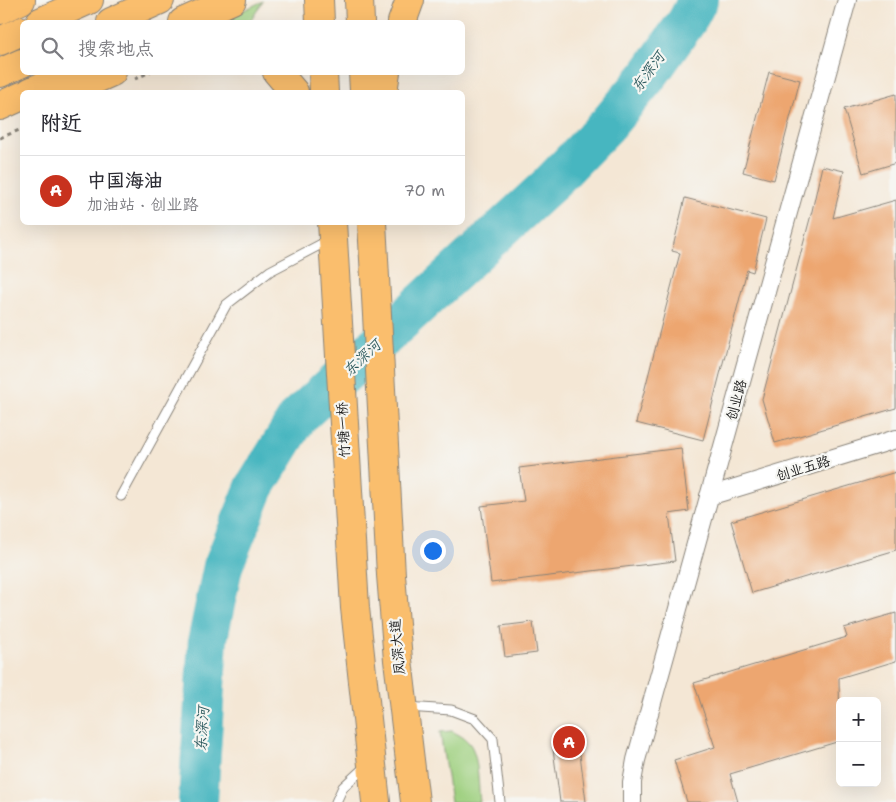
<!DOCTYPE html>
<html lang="zh">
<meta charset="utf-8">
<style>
body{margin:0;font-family:"Shantell Sans","LXGW WenKai TC",sans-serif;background:#f2f2f3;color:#2b2b33}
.controls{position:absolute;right:15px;bottom:15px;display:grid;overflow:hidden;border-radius:8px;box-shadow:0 5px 20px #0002}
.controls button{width:45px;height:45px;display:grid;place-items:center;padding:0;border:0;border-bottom:1px solid #e1e1e2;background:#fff;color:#2b2b33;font:25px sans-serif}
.you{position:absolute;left:432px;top:550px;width:18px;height:18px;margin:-12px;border:4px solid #fff;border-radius:50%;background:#1a73e8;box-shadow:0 0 0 8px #1a73e833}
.badge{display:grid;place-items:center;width:32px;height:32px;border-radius:50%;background:#c8321e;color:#fff;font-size:16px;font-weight:700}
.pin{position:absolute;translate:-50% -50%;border:2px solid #fff;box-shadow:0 1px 5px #0006}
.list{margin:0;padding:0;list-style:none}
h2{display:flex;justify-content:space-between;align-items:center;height:65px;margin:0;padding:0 20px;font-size:21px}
h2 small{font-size:16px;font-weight:400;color:#7c7c81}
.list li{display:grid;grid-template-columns:32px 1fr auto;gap:15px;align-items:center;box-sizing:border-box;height:70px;padding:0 20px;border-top:1px solid #e1e1e2}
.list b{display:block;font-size:19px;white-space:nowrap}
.list p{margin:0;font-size:16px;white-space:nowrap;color:#7c7c81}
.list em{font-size:16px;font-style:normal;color:#7c7c81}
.icon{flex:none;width:28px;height:28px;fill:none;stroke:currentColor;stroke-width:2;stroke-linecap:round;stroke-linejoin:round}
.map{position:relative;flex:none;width:896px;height:802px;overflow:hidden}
.search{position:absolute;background:#fff;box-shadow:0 5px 20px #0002;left:20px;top:20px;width:445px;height:55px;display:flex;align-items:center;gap:12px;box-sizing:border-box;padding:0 18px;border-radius:8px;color:#7c7c81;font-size:19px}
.panel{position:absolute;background:#fff;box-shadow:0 5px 20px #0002;left:20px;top:90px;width:445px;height:135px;border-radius:8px}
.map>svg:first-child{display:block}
.green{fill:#9fd080;stroke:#5e764e}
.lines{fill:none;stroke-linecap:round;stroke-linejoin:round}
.river{stroke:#47b6c0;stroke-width:40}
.building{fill:#eda66f}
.lane-casing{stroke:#888278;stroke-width:11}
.street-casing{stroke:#888278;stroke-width:20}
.primary-casing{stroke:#888278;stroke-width:30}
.highway-casing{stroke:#888278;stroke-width:30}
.path{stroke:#888278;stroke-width:3;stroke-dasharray:4 4;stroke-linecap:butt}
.lane{stroke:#fff;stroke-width:9}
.street{stroke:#fff;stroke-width:18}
.primary{stroke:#fabe6d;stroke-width:28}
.highway{stroke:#fabe6d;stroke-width:28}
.labels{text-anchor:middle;stroke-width:4.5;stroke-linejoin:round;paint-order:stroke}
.street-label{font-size:14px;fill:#1c1c1c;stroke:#f6f6f2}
.water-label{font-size:15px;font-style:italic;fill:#2d5a5e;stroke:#f6f6f2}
</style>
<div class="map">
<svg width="896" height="802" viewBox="0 0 896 802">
<rect width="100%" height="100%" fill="#f6f6f2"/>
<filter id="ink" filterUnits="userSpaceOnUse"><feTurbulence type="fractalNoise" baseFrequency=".02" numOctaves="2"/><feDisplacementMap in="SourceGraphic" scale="10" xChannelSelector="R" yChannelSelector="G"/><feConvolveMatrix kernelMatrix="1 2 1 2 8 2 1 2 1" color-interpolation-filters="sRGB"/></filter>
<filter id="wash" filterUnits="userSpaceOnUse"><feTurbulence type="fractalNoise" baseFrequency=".0096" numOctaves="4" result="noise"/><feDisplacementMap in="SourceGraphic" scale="20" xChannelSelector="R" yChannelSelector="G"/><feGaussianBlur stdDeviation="1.12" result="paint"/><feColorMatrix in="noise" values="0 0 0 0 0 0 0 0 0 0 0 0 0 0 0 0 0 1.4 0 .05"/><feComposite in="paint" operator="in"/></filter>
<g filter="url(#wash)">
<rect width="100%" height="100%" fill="#f4e7d5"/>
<path class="green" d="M263,1L250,22H219Z
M452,731C459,735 464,737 469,743C479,754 478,787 480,802H451L440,732Z"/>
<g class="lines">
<path class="river" d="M198,802L208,638L223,566L255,487L298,417L549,185L607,125L648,76L687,21L698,0"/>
</g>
<g id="blocks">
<path class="building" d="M769,72L800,80L774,180L743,172Z
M896,94V163L863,173L844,109Z
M822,166L844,171L833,218L896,200V408L775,443L762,399L812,211Z
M685,198L766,219L753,272L747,270L703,440L636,423L680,253L672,251Z
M681,448L689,511L669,514L675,561L491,583L481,506L524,501L519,468Z
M896,472V550L752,593L731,521Z
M896,613V661L839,678L840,741L730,774L738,802H687L674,760L715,747L694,683L847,637L844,628Z
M533,622L537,653L505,657L501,626Z
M578,738L586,802H560L552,741Z"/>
</g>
</g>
<g filter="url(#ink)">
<use href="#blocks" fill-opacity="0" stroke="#888278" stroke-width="1"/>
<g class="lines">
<defs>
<path id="lane" d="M121,496L226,305L270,271L329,240
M407,707L451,710L475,719L493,739L500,802
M336,802L343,787L367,765"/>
<path id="street" d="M709,496L896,439
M632,802V782L636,760L847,0"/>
<path id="primary" d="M40,22L89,0
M111,22L160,0
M0,41L22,31
M0,73L22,63"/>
<path id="highway" d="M319,0L320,22
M359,0L360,22
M0,10L21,0
M183,22L232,0
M402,22L410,0
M277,72L294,92
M323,72L324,92
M363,72L364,92
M30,92L74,72
M67,92L112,72
M383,92L386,72
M0,106L22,96
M332,222L355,608L376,802
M372,222L391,575L398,660L415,802"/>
</defs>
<use href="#lane" class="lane-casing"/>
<use href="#street" class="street-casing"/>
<use href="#primary" class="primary-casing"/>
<use href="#highway" class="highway-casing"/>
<path class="path" d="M135,79L150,72
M0,138L22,129"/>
<use href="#lane" class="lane"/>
<use href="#street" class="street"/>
<use href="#primary" class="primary"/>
<use href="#highway" class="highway"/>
</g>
</g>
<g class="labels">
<g class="street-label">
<text transform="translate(736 400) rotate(-75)" y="5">创业路</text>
<text transform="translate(343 430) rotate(-93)" y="5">竹塘一桥</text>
<text transform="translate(803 468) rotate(-17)" y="5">创业五路</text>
<text transform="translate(397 647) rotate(-95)" y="5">凤深大道</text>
</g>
<g class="water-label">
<text transform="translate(648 72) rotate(-54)" y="5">东深河</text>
<text transform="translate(362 358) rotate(-43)" y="5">东深河</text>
<text transform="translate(202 729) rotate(-86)" y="5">东深河</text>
</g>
</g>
</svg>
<div class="controls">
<button>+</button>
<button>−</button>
</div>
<div class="you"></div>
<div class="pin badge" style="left:569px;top:742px">A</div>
<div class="search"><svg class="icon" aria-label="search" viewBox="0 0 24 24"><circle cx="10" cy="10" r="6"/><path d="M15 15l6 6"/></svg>搜索地点</div>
<section class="panel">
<h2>附近<small></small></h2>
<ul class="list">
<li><span class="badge">A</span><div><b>中国海油</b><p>加油站 · 创业路</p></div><em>70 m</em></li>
</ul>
</section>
</div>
